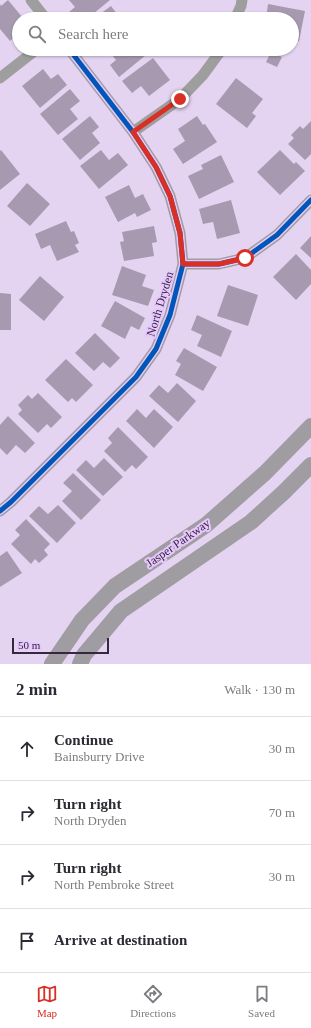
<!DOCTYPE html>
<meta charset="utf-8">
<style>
body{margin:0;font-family:Georgia,serif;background:#f7f7f7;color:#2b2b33}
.scale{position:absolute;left:12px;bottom:10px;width:97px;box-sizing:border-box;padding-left:4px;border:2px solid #362640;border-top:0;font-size:11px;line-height:14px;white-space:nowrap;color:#362640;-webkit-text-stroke:3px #e7c8fd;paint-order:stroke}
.stop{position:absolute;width:12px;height:12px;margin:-9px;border:3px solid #d93025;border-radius:50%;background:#fff}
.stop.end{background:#d93025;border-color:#fff;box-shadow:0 1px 4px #0008}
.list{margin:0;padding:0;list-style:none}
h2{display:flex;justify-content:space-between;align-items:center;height:52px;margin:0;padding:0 16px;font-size:17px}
h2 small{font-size:13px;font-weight:400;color:#7c7c81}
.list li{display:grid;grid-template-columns:26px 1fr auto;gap:12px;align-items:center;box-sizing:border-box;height:64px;padding:0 16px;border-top:1px solid #e1e1e2}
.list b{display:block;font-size:15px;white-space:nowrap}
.list p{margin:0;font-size:13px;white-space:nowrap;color:#7c7c81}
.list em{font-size:13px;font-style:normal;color:#7c7c81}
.icon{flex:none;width:22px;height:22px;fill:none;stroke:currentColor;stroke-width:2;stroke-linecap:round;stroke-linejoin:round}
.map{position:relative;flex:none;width:311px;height:664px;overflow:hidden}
.search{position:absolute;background:#fff;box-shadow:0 1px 3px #0004;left:12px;right:12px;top:12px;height:44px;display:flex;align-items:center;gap:10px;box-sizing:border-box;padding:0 14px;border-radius:22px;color:#7c7c81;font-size:15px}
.sheet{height:308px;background:#fff}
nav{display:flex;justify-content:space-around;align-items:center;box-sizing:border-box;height:56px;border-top:1px solid #e1e1e2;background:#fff;font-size:11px;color:#7c7c81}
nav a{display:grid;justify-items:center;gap:2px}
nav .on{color:#d93025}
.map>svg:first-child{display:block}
.building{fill:#a799b0}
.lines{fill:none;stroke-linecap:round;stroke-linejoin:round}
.street{stroke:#9f9e9f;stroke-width:11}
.secondary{stroke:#a09da2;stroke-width:16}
.cycleway-casing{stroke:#e7c8fd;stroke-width:8}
.cycleway{stroke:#0057b8;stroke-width:5}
.route{stroke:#d93025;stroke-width:5}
.labels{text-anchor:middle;stroke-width:4;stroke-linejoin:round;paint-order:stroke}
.street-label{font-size:12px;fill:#362640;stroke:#e7c8fd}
</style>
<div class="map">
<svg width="311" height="664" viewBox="0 0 311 664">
<rect width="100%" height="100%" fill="#e5d4f1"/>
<path class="building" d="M8,0L23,18L22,19H19V21L13,27L19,33L10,41L0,29V4L1,6Z
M69,0H110L87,19H75L69,12L75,7Z
M268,4L305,11L299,41L292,40V19H266Z
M111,6L121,19H93Z
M109,49H142L146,55L119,77L110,65L116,60L108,50Z
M271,52L282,57L277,67L266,62Z
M153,58L170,80L149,96L141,86L132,93L122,81Z
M43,69L51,79L58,74L67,85L40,108L22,86Z
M236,78L263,99L252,113L256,116L247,128L216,104Z
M70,89L80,101L70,109L78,119L58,135L40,114Z
M90,116L99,127L92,133L100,143L80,160L62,139Z
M197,116L203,125L205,124L217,142L183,164L173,149L185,141L178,129Z
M311,121V154L305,160L288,144L294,138L291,135L300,126L303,129Z
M1,150L20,174L0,190V151Z
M101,150L109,160L118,153L128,165L99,189L80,166Z
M280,150L294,164L296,162L305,171L280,195L257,172Z
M221,155L234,182L199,199L188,176L203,169L201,165Z
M27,183L50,204L30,226L7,206Z
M129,185L135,198L143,194L151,210L137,217L135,213L118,222L105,197Z
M231,200L240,233L217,239L213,222L203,224L199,209Z
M66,221L71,232L74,231L79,243L75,245L79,252L57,261L50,245L41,249L35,234Z
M154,226L157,242L152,243L154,256L124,261L120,242L124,241L122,232Z
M311,236V258L300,248Z
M296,254L311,270V284L296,300L273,277Z
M122,266L146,275L142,286L154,290L148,306L112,295Z
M40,276L64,297L44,321L19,300Z
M228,285L258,295L248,326L217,316Z
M0,293L11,294V330H0Z
M115,301L145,318L139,330L131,326L125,339L101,326Z
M197,315L232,331L221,357L197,346L202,335L191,330Z
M95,333L120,358L110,368L103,362L94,371L75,353Z
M184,348L217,367L203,391L175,375L181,364L176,361Z
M66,359L93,385L76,402L72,398L68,402L45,380Z
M177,383L196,401L178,422L149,396L159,385L168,393Z
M38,393L62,417L51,428L47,424L38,433L18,414L22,410L18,405L28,395L32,399Z
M137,409L146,418L154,409L173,427L154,448L126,421Z
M8,416L35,443L25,453L16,445L7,455L0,448V425Z
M118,427L148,457L136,469L132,465L125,472L104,451L112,443L108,438Z
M104,458L123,477L103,496L76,470L86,460L94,468Z
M73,473L101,500L81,520L62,501L72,491L63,483Z
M58,505L76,523L57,543L29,516L39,506L48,514Z
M26,519L50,544L44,550L48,555L39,563L35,559L31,564L11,544L20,535L15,530Z
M7,551L22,573L0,587V556Z"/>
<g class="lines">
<path class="street" d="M31,0L46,19
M235,19L241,6L242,0
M0,78L37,49
M133,132L180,99L203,75L222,49
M183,264H219L245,258L277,235L311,200
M0,511L11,502L136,377L156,349L170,315L183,264L180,233L170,196L156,167L133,132L69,49"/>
<path class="secondary" d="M52,664L82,620L115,586L206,525L265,473L311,426
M80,664L84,655L121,611L251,522L284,492L311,465"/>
<defs>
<path id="cycleway" d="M183,264H219L245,258L277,235L311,200
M0,511L11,502L136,377L156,349L170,315L183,264L180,233L170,196L156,167L133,132L69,49"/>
</defs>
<use href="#cycleway" class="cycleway-casing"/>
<use href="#cycleway" class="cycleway"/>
</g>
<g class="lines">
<path class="route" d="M180,99L133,132L156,167L170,196L180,233L183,264H219L245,258"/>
</g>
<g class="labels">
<g class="street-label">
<text transform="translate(160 304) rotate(-73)" y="4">North Dryden</text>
<text transform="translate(178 543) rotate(-35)" y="4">Jasper Parkway</text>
</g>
</g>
</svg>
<div class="scale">50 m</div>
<div class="stop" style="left:245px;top:258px"></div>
<div class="stop end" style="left:180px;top:99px"></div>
<div class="search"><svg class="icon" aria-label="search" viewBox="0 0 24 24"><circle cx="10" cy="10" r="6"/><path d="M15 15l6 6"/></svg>Search here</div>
</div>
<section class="sheet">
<h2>2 min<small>Walk · 130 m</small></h2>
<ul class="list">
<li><svg class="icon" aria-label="ahead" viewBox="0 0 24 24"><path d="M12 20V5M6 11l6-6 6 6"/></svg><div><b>Continue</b><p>Bainsburry Drive</p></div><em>30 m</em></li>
<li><svg class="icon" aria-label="right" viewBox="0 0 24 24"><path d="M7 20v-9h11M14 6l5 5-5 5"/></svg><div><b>Turn right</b><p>North Dryden</p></div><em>70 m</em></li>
<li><svg class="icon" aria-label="right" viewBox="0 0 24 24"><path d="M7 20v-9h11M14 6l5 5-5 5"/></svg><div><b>Turn right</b><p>North Pembroke Street</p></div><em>30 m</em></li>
<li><svg class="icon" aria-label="arrive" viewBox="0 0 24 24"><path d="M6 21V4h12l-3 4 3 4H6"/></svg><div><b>Arrive at destination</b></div></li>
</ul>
</section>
<nav>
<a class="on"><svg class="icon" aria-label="map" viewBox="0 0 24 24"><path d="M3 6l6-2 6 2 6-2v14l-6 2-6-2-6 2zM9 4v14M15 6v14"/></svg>Map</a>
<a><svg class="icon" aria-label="directions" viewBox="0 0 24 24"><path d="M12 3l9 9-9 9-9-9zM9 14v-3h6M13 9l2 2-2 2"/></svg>Directions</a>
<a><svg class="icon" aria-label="saved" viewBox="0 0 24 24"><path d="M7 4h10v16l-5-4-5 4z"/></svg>Saved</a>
</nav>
